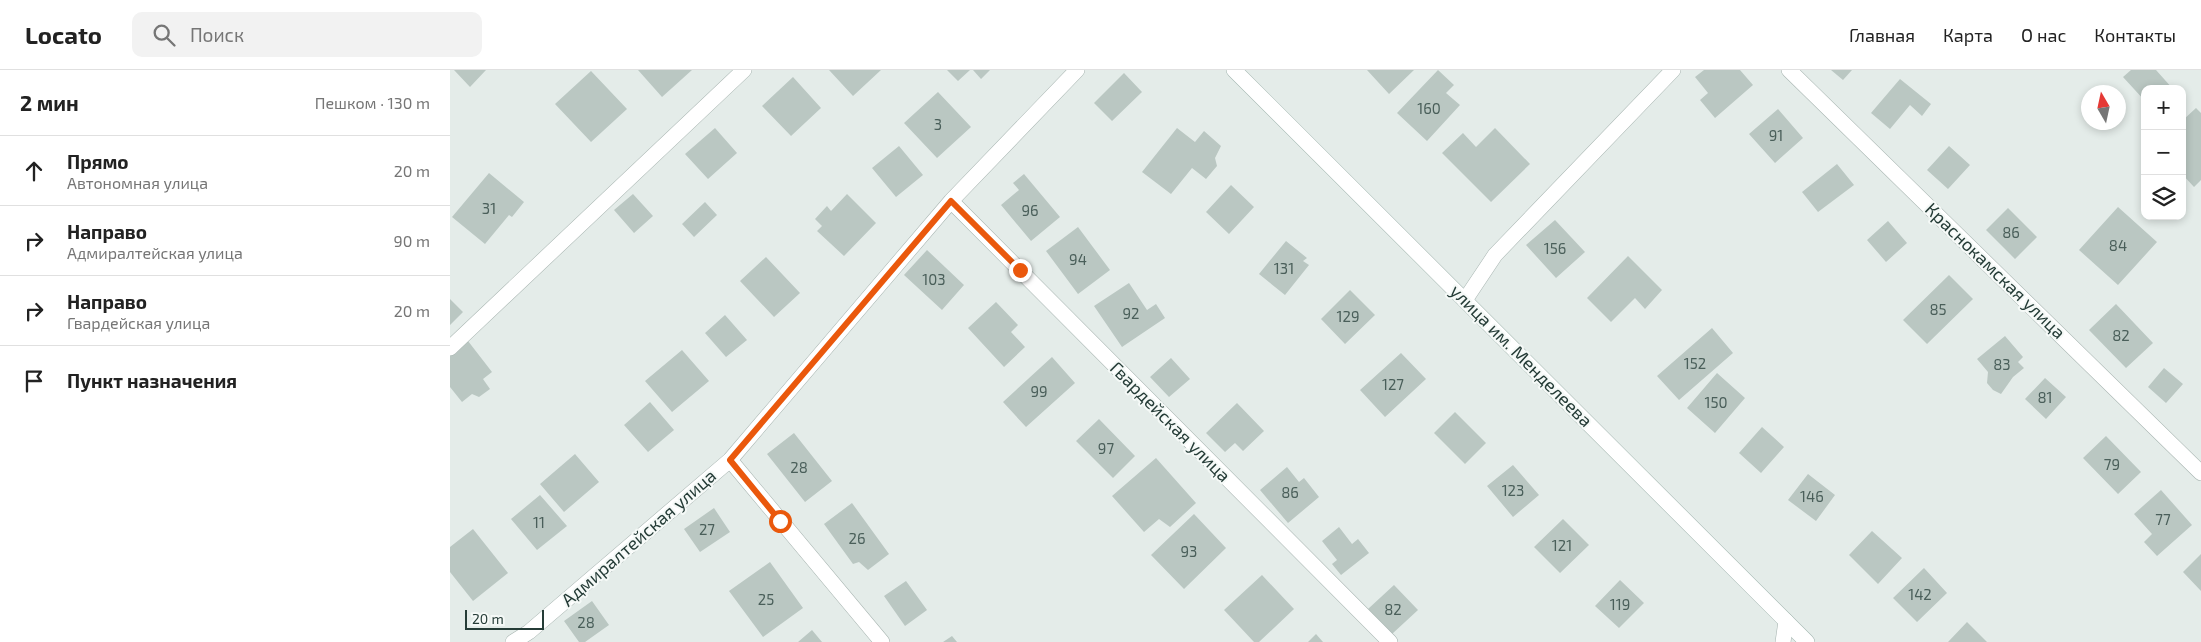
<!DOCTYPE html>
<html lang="ru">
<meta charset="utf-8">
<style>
body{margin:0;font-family:"Exo 2",sans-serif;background:#f2f2f2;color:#222}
.controls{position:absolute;right:15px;top:15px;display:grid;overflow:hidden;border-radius:10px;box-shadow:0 2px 8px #0003}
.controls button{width:45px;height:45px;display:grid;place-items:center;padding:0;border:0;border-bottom:1px solid #e0e0e0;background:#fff;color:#222;font:25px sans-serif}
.compass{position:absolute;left:1631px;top:15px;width:45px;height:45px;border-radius:50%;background:#fff;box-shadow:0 2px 8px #0003;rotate:351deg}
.scale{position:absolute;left:15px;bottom:12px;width:79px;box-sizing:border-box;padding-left:5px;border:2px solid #253c37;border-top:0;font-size:14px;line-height:18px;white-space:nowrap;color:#253c37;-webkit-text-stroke:4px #f5f9f7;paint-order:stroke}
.stop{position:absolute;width:15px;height:15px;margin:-11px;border:4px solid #ea580c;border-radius:50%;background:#fff}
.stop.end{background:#ea580c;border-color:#fff;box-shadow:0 1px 5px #0008}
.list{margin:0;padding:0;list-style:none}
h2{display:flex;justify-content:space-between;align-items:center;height:65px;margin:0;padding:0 20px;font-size:21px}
h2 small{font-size:16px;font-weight:400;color:#767676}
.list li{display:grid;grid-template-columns:32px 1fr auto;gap:15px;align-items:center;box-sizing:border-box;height:70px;padding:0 20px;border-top:1px solid #e0e0e0}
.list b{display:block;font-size:19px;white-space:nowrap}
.list p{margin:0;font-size:16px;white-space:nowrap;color:#767676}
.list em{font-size:16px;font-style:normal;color:#767676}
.icon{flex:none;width:28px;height:28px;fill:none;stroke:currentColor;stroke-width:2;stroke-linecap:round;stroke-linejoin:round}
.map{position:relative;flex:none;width:1751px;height:572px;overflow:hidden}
header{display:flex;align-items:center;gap:30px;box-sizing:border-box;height:70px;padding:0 25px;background:#fff;border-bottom:1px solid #e0e0e0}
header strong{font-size:24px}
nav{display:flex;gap:28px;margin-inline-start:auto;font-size:18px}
.search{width:350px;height:45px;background:#f2f2f2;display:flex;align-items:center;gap:12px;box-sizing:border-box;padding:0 18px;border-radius:10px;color:#767676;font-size:19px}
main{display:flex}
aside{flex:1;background:#fff}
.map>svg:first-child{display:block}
.building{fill:#bac7c2}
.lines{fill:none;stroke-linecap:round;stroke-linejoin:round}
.minor-casing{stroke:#a7b4b0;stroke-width:16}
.secondary-casing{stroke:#a4b7b1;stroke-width:16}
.minor{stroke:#fff;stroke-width:15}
.secondary{stroke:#fff;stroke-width:15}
.route{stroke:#ea580c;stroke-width:6}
.labels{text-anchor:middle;stroke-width:4;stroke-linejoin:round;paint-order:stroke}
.number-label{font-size:15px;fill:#4a5f5a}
.street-label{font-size:18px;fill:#253c37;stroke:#f5f9f7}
</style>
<header>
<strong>Locato</strong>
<div class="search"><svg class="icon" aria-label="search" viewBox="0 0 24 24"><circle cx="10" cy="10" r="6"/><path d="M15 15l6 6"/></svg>Поиск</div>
<nav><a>Главная</a><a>Карта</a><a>О нас</a><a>Контакты</a></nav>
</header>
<main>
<aside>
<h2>2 мин<small>Пешком · 130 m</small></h2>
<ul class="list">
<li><svg class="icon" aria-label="ahead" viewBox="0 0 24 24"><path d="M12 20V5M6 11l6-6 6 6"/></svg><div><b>Прямо</b><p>Автономная улица</p></div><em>20 m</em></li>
<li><svg class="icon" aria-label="right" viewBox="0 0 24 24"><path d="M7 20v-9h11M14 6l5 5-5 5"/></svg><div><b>Направо</b><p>Адмиралтейская улица</p></div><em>90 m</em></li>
<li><svg class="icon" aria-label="right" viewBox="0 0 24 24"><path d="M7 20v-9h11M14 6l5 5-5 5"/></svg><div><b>Направо</b><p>Гвардейская улица</p></div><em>20 m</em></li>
<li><svg class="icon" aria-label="arrive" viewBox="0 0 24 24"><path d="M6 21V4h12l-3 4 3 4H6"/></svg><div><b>Пункт назначения</b></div></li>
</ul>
</aside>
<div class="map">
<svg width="1751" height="572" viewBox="0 0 1751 572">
<rect width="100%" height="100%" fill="#e4ece9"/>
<path class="building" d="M4,0H36L20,17Z
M188,0H242L212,27Z
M379,0H431L403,26Z
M497,0H520L508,11Z
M523,0H540L531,9Z
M917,0H964L939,24Z
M988,0L1004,15L996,23L1010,35L977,71L947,43Z
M1254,0H1290L1303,15L1265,48L1250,30L1258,23L1245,7Z
M1381,0H1402L1393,10Z
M1681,0H1706L1723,19H1695V31L1673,7Z
M141,1L177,39L141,72L105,34Z
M674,3L692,22L662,51L644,33Z
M343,7L371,38L341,66L312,36Z
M1450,9L1481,34L1472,46L1460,35L1440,59L1421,43Z
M488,22L521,57L487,88L454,53Z
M1746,38L1751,43V110L1744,117L1732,104V51Z
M1328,39L1353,68L1325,93L1299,64Z
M265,58L287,83L258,109L235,84Z
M727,58L745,72L754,61L771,76L765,88L767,96L756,109L742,98L721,124L692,102Z
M1045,58L1080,94L1041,132L992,83L1013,63L1026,77Z
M449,76L473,105L446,127L422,98Z
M1499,76L1520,95L1498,119L1477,100Z
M1387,94L1404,115L1368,142L1352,122Z
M39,103L74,132L62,147L59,145L35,174L2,147Z
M574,104L610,147L581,171L551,135L569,120L563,113Z
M781,115L804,137L779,164L756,142Z
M183,124L203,146L184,163L164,140Z
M397,124L426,153L394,186L367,161L372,156L365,149L377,136L381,141Z
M255,132L267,145L244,167L232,154Z
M1668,137L1707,172L1668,215L1629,180Z
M1558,138L1587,167L1565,189L1536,160Z
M1105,150L1135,182L1106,208L1076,175Z
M1438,151L1457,173L1436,192L1417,170Z
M628,157L660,200L628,224L596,181Z
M836,171L857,188L853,191L859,195L835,225L809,204Z
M477,180L514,215L492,240L454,205Z
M1178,186L1212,220L1195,239L1185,228L1161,252L1137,228Z
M316,187L350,223L324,247L290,211Z
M1499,205L1523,229L1477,274L1453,250Z
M679,213L697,240L706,234L715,248L672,277L644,236Z
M900,220L925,245L895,274L871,249Z
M0,229L13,242L0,255Z
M546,232L568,255L561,262L575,277L554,297L518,258Z
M1666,234L1703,273L1676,298L1639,260Z
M275,245L297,270L276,287L255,263Z
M1262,258L1283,283L1229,330L1207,306Z
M1555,266L1573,287L1568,292L1574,298L1563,307L1551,324L1543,320L1537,313L1538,302L1527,289Z
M18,271L42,302L33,309L40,319L29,327L22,324L12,332L0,317V285Z
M232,280L259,311L222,342L195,311Z
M951,283L976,309L935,347L910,320Z
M602,287L625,313L576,357L553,332Z
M721,288L740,309L719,327L700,307Z
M1714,298L1733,314L1716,333L1698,317Z
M1267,303L1295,328L1265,363L1237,338Z
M1595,308L1616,327L1596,349L1575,329Z
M200,332L224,360L198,382L174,355Z
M787,333L814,361L793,381L785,373L775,382L756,363Z
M1005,342L1036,373L1015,394L984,363Z
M649,349L685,386L663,408L626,371Z
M1312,357L1334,377L1311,403L1289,383Z
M344,363L382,411L355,432L317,384Z
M1656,366L1691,402L1668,424L1633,388Z
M125,384L149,412L114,442L90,414Z
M706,388L746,433L720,457L709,449L694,462L662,426Z
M1063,395L1089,425L1063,447L1037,416Z
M837,397L849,412L854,408L869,427L838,453L810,420Z
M1358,404L1385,425L1366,451L1338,430Z
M1711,420L1742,455L1707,486L1694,472L1702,464L1684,444Z
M90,425L117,456L87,480L61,449Z
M402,433L439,484L418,500L409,492L403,494L374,454Z
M264,438L280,462L250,482L234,459Z
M744,444L776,478L734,519L701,485Z
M1113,449L1139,475L1110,503L1084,477Z
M889,457L902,474L908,469L919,483L891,505L882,494L887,490L872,471Z
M23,459L58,503L23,531L0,502V477Z
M1422,461L1452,488L1428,514L1399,485Z
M1751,484V521L1733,502Z
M320,492L353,538L313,567L279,521Z
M1474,498L1497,523L1467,552L1443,528Z
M812,505L844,539L809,572H804L774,540Z
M1170,510L1194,533L1169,558L1145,536Z
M456,511L477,540L455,556L434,526Z
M944,515L968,540L942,564L918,539Z
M142,531L159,555L135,572H129L114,551Z
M1517,552L1537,572H1498Z
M362,560L372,572H348Z
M866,564L873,572H858Z
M502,566L507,572H493Z"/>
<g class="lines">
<defs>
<path id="minor" d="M1339,0L1751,403
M501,131L940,572
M1015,230L1045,185L1223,0
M0,278L294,0
M280,390L432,572
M63,572L79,562L280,390L501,131L627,0
M1333,572L1336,551"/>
<path id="secondary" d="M784,0L1357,572"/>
</defs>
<use href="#minor" class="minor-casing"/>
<use href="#secondary" class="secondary-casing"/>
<use href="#minor" class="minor"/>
<use href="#secondary" class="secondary"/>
</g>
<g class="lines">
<path class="route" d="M330,451L280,390L501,131L570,200"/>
</g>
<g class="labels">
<g class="number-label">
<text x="979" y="44">160</text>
<text x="488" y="60">3</text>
<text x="1326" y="71">91</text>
<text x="39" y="144">31</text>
<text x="580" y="146">96</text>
<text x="1561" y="168">86</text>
<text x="1668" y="181">84</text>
<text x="1105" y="184">156</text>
<text x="628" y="195">94</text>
<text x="834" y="204">131</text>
<text x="484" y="215">103</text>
<text x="1488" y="245">85</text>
<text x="681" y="249">92</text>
<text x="898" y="252">129</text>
<text x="1671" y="271">82</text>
<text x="1245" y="299">152</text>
<text x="1552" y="300">83</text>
<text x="943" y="320">127</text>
<text x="589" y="327">99</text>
<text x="1595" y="333">81</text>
<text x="1266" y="338">150</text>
<text x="656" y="384">97</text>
<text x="1662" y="400">79</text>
<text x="349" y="403">28</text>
<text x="1063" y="426">123</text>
<text x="840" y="428">86</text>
<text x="1362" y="432">146</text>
<text x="1713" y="455">77</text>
<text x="89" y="458">11</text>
<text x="257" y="465">27</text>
<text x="407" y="474">26</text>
<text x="1112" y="481">121</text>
<text x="739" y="487">93</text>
<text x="1470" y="530">142</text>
<text x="316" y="535">25</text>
<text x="1170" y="540">119</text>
<text x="943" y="545">82</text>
<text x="136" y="558">28</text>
</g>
<g class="street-label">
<text transform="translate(1545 201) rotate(44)" y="6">Краснокамская улица</text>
<text transform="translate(1071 286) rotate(45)" y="6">улица им. Менделеева</text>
<text transform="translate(720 352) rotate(45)" y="6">Гвардейская улица</text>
<text transform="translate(189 468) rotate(-41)" y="6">Адмиралтейская улица</text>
</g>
</g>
</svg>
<div class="controls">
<button>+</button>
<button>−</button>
<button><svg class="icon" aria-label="layers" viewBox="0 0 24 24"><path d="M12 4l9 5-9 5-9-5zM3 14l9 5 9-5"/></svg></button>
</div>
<svg class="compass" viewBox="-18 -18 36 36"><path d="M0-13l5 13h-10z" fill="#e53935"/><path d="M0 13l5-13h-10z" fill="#767676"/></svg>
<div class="scale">20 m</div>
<div class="stop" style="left:330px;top:451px"></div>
<div class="stop end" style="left:570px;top:200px"></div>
</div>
</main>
